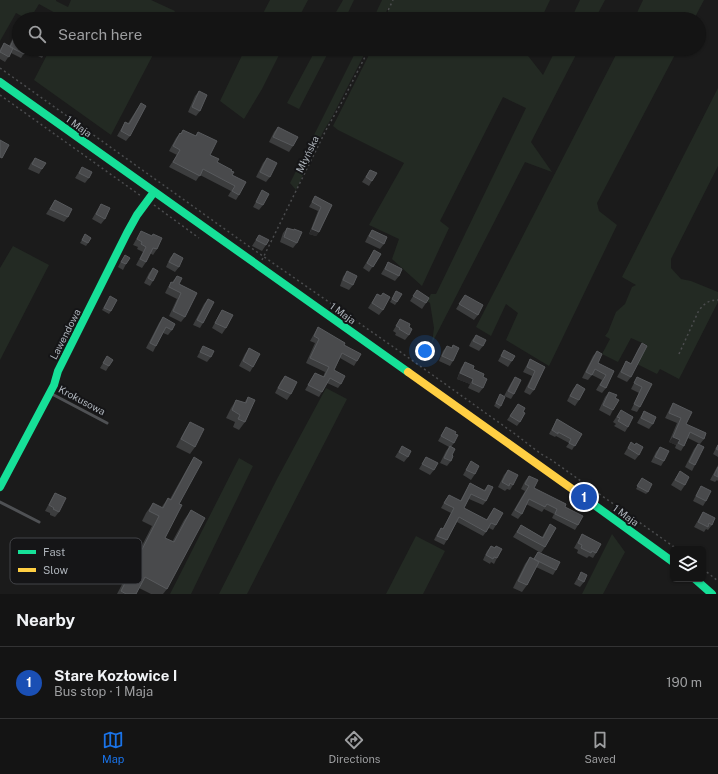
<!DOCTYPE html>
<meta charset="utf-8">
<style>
body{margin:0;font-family:"Public Sans",sans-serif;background:#212122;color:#f1f3f6}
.controls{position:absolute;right:12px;bottom:12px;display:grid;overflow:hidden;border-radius:6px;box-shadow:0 1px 3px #0004}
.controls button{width:36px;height:36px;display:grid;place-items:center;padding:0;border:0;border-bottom:1px solid #333334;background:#141414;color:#f1f3f6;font:20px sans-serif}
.you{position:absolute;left:425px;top:351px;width:14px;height:14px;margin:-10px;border:3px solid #fff;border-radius:50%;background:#1a73e8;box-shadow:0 0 0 6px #1a73e833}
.badge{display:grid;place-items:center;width:26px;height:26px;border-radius:50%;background:#1a73e8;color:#fff;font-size:13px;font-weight:700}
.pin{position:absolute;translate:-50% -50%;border:2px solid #fff;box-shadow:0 1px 4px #0006}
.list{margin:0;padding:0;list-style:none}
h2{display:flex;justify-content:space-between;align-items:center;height:52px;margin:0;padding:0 16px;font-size:17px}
h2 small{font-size:13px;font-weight:400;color:#9d9ea0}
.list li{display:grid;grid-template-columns:26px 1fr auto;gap:12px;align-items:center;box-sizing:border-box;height:72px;padding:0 16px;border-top:1px solid #333334}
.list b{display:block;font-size:15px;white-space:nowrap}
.list p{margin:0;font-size:13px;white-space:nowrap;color:#9d9ea0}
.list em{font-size:13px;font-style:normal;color:#9d9ea0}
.icon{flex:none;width:22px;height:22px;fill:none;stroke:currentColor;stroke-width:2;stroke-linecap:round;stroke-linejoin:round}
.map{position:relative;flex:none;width:718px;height:594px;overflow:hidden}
.search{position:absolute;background:#141414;box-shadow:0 1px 3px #0004;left:12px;right:12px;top:12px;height:44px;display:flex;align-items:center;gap:10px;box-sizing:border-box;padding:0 14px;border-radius:22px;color:#9d9ea0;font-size:15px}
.sheet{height:124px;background:#141414}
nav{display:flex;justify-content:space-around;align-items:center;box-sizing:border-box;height:56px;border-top:1px solid #333334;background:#141414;font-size:11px;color:#9d9ea0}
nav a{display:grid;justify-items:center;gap:2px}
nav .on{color:#1a73e8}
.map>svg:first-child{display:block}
.green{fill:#232a23}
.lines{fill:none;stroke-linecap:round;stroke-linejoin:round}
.path{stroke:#4b4c4e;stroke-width:1.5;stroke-dasharray:2 3;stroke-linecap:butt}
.lane{stroke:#4f5154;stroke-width:3}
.fast{stroke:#16e098;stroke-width:8}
.slow{stroke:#ffcf43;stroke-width:8}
.wall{fill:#3c3d3e}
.shaded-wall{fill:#2a2a2b}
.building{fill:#494a4c;stroke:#585a5d}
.labels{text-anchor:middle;stroke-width:4;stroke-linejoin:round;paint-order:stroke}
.street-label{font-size:10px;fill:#adb3ba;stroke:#151517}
.key{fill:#151517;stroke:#434448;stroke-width:1}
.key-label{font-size:11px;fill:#adb3ba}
</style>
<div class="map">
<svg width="718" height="594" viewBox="0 0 718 594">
<rect width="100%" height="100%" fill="#1b1b1b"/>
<path class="green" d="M0,0H56V1L68,7L71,0H151L175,11L171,19H66L39,4L30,19H27L16,13L0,41Z
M270,0H308L298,19H260Z
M343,0H354L345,19H332Z
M382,0H550L541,19L526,15L537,19H387L388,16V8L383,19H373Z
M580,0H605L595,19H571Z
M643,0H704L694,19H634Z
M50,49H156L111,135L34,80Z
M245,49H282L262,89L244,119L220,101Z
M316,49H330L299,109L287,103Z
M357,49H367L331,119L324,130L296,190L290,183Z
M372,49H526L525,52L543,75L556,49H579L531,142L552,172L525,162L432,343L434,328L430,303L427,301L431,294H436L526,108L503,97L440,221L449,228L422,286L392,259L399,239L369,225L404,163L338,130L333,126Z
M619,49H678L597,203L599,211L617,225L549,366L506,340L518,313L506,304L491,336L476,327Z
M718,88V166L671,259V268L681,279L691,281L718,292V302L679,379L660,369L657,374L637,364L647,345L631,338L618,362L602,354L610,339L605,336L608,332L616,312L625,304L632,287L636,285L622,277Z
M13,246L49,265L0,360V268Z
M326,388L347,399L247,594H219L277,479Z
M239,458L253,466L191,594H170Z
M612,534L625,552L603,594H582Z
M416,536L445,551L423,594H386Z"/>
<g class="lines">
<path class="path" d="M384,19L393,0
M0,68L247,245L392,346L515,434L541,454L550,459L677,549
M0,95L141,196
M154,205L199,238
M262,260L326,130L343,100L369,49
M679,354L699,310C705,303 709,300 718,300
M703,569L718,581"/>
<path class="lane" d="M50,393L107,423
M0,502L39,522"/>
<path class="fast" d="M0,82L408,372
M0,487L54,385L58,371L127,233L137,215L154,192
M575,491L673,562
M695,579L712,594"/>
<path class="slow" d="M408,372L575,491"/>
</g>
<path class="wall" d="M19,28V49H47L42,58L26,50L21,58L11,53L5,62L0,59V49L4,43L9,46L16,32Z
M199,91L200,111L196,116L188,112L195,96Z
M141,103L130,136L126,141L117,136L125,122L128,123Z
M278,127L293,146L289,152L269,142L274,132Z
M183,130L195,136L198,132L210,155L217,162L231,171L239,195L236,200L228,196L231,191L200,175L196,181L169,167L177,155L169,151L176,138L180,133H181Z
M35,158L42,169L39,174L28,169L31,163Z
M267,158L270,177L266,182L256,177L263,163Z
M82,167L89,178L85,183L75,178Z
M370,170L372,181L369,186L362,182Z
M262,190L263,205L259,210L253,207L259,196Z
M315,196L332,205L319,232L316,236L309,234L318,211L309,207Z
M55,200L68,217L64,222L46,214Z
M101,204L105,219L101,224L92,219Z
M287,228L297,243L293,248L280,242L283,233Z
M372,230L384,244L380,249L365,242L368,236Z
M141,231L157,249L153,255L150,253L146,262L142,268L136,265L143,252L137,249L138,247L133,245L138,236Z
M85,234L88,243L86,246L80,243Z
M259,235L266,245L262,251L252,246Z
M374,250L381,254L369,272L363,268Z
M174,253L179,267L175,272L166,267L170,258Z
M125,255L126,264L123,270L118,267L121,261Z
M388,262L399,276L395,281L381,274Z
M153,268V281L150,286L144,283L149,273Z
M347,271L353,285L349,290L340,286L343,277Z
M177,276L179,284L197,293L185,317L181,322L169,316L177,299L165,293L168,287L171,282H172Z
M417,290L426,303L422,309L410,301Z
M396,291L397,302L395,305L390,302Z
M383,293V310L379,315L368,308L377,294L381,296Z
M465,295L478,315L474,320L456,309Z
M110,296L111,311L109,314L102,310Z
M208,299L203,323L200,328L193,325L204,304Z
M222,310L226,328L222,334L212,328L219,315Z
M163,317L172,330L168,335L163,333L156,346L153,352L146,348L159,323Z
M400,319L409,327V335L405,340L395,335L396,333L393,331Z
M318,327L344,345L357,361L354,366L340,358L334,370L341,384L338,388L327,383L322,392L319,397L305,390L312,378L315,373L323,377L325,372L306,363L315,343L310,341L315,332Z
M476,335L483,346L479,351L469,346L472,340Z
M642,343L631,377L627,382L617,377L626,361L631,363L638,349Z
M453,345V361L450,366L439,361L443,351L447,346L451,348Z
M203,346L211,357L207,362L197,357Z
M249,348L253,367L250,372L239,366L245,354Z
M504,350L512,361L508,367L498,361Z
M597,351L598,363L614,371L606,388L602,393L596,390L602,380L592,375L588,380L582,378L593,356Z
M107,356L109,366L106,371L100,368Z
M530,359L545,367L534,390L530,395L524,392L532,376L523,372Z
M465,362L473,369L483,388L479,393L468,388L470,384L457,379L461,368Z
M285,376L291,394L287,400L275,393L281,381Z
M515,377L514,394L511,399L504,396L511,383Z
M637,377L652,384L640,407L637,412L631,410L639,393L631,389Z
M577,384L579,400L575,406L567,401L573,389Z
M609,392L615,398L613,410L610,416L599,410L605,397Z
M500,394L501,406L499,409L494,406Z
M248,397L245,422L239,430L233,427L235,422L226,418L231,408L236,400L244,403Z
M673,403L686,424L704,439L700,444L688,438L684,446L681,451L675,448L676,445L669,442L677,423L665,418L670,408Z
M518,404L523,412L520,422L517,426L507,420Z
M621,410L628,427L625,432L614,426L616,424L613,422Z
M644,411L653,424L649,429L637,423Z
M557,419L582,434L572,450L566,447L569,443L556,436L555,437L549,434Z
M190,422L195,447L190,454L176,447L185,430Z
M446,427L455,434L454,443L451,447L452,455L451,461L447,466L440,463L446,451L449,447L438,441L443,432Z
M631,442L635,445L639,455L635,460L624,454Z
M698,444L695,465L692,471L685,467L694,449Z
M718,444V457L713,454Z
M402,446L408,457L404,462L395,457Z
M660,447L664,461L661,466L651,462L656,452Z
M194,457L179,504L165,538L172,542L184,520L191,510L167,589L163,594H151L139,588L136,594H117L152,526L142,521L146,513L153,503L161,508L168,498L170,499L188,467Z
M426,457L434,470L430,475L419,469Z
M471,461L475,474L471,480L463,475Z
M718,465V481L717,480L715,482L710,480Z
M508,470L513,485L510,490L507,489L505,491L498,487L504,475Z
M680,471L685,485L681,491L671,485Z
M529,476L534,488L565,507L578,525L575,530L552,518L554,514L544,509L542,512L526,504L522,514L518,519L511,515L525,491L521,489L525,481Z
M642,478L648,492L646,494L636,489Z
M470,483L484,490L488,485L486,501L483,505L469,499L464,508L486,520L494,508L496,525L493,530L489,528L483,536L457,522L444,545L434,540L438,532L441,528L443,529L451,513L441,508L446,499L449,495L460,501Z
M701,486L706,501L703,506L693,501L698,491Z
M55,493L59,512L55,517L50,515V513L45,511L52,498Z
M703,512L712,525L708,530L706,529L704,532L694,527Z
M550,524L545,547L541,553L513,537L521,525L542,537L546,530Z
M582,534L596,553L593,558L589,556L587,558L577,553L578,550L574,548L579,539Z
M491,546L494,548L496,546L497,558L494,564L491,562L490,564L483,560L487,551Z
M538,552L556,570L553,575L536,567L527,585L522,592L513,588L525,564L530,557L533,559Z
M581,572L584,582L580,587L574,584Z"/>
<path class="shaded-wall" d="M312,229L319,232L316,236L309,234Z
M460,373L473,379L470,384L457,379Z
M673,437L680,440L676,445L669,442Z"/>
<path class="building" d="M41,14L51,19H38Z
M19,28V49H27L24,54L10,47Z
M4,43L13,48L9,57L0,52Z
M35,49H47L45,54Z
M199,91L207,95L200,111L192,107Z
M141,103L146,106L130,136L121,131L125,122L129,124Z
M278,127L298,137L293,146L273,137Z
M183,130L196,136L198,132L217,141L210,155L219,159L217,162L232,170L231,171L234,172L232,175L246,182L239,195L232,191L235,186L203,169L200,176L173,162L180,150L173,146L180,133L181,134Z
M0,140L9,145L2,158L0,157Z
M35,158L46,163L42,169L32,164Z
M267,158L277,163L270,177L260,172Z
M82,167L92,172L89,178L79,173Z
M370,170L377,173L372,181L366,177Z
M262,190L269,194L263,205L256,202Z
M315,196L332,205L319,232L312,229L321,207L312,202Z
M55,200L72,209L68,217L50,209Z
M101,204L110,208L105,219L96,214Z
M287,228L294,230V229L302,232L297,243L284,237Z
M372,230L387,237L384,244L369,236Z
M141,231L152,236L153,234L162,238L157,249L153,248L146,262L140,259L146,247L141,244L142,242L137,239Z
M85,234L91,238L88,243L82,240Z
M259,235L269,240L266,245L256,240Z
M374,250L381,254L373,267L367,263Z
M174,253L183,258L179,267L169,262Z
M125,255L130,258L126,264L121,262Z
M388,262L402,269L399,276L385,269Z
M153,268L158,271L153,281L148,278Z
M347,271L357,276L353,285L343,280Z
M177,276L182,278L179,284L197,293L185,317L173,311L181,293L169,287L171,282L173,283Z
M417,290L429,298L426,303L413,296Z
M396,291L402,294L397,302L392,299Z
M383,293L390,297L383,310L372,303L377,294L381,296Z
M465,295L483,305L478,315L459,304Z
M110,296L117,300L111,311L104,308Z
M208,299L214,302L203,323L197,320Z
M222,310L233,315L226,328L215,323Z
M163,317L175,324L172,330L166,327L156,346L150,343Z
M400,319L410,324L409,327L412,329L409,335L399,329L400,328L396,326Z
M318,327L345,343L344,345L361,354L357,361L342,353L334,370L345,376L341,384L330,378L322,392L308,385L315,373L324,377L329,367L310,358L319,339L314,336Z
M476,335L486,340L483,346L473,341Z
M642,343L647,346L631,377L621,372L626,361L631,364Z
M453,345L459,348L453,361L442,356L447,346L452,348Z
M203,346L214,351L211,357L200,352Z
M249,348L260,354L253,367L243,361Z
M504,350L515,356L512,361L501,356Z
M597,351L602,354L598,363L614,371L606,388L600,385L606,375L595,369L592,375L586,372Z
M107,356L113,360L109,366L103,363Z
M530,359L545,367L534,390L528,387L535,371L527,367Z
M465,362L474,366L473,369L484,374L483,377L487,379L483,388L472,383L473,379L460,373Z
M285,376L297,382L291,394L278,388Z
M515,377L521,380L514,394L508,391Z
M637,377L652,384L640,407L634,404L642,387L634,383Z
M577,384L585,389L579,400L570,396Z
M609,392L617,395L615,398L619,400L613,410L603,405Z
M500,394L505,397L501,406L496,403Z
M248,397L255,400L245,422L238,419L240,415L232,410L236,400L246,403Z
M673,403L692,412L686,424L706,433L704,439L690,432L684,446L678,443L680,440L673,437L681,418L669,413Z
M518,404L525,408L523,412L525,413L520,422L510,416Z
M621,410L633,417L628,427L618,421L620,418L617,417Z
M644,411L656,417L653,424L641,418Z
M557,419L582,434L575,446L569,443L571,439L558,432V434L552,430Z
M190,422L204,429L195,447L181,439Z
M446,427L456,432L455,434L458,435L454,443L441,436Z
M631,442L635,445L636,443L643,447L639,455L628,448Z
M698,444L704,447L695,465L689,462Z
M718,445V450L716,449Z
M402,446L411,451L408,457L399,452Z
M450,446L455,449L452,455L453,456L451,461L444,458Z
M660,447L669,451L664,461L655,457Z
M194,457L202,462L179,504L182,505L165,538L174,542L191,510L205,518L167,589L145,577L136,594H126L121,591L159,516L149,511L153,503L163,508L168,498L171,500Z
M426,457L438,463L434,470L422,464Z
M471,461L479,466L475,474L466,470Z
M718,467V477L714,475Z
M508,470L518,475L513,485L510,483L509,486L502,482Z
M680,471L689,477L685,485L675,480Z
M529,476L538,480L534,488L566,504L565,507L583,516L578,525L555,514L557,509L547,504L545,507L529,499L522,514L515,510L529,486L525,484Z
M642,478L652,484L648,492L637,486Z
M470,483L485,491L488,485L493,487L486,501L471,494L464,508L487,520L494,508L503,513L496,525L491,523L486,532L459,517L447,540L437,536L441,528L443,529L454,508L444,503L449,495L461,501Z
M701,486L711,491L706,501L696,496Z
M55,493L66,498L59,512L53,509L54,508L49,505Z
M703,512L715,518L712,525L709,523L708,527L698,522Z
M550,524L556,528L545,547L517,532L521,525L543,538Z
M582,534L601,544L596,553L592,551L591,553L581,548L582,545L578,543Z
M491,546L495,548L496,546L502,549L497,558L494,557L493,559L486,555Z
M538,552L560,562L556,570L534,559Z
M530,557L539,562L527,585L518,581Z
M581,572L587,575L584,582L578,579Z"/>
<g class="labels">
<g class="street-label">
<text transform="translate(79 126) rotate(36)" y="4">1 Maja</text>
<text transform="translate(307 154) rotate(-64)" y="4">Młyńska</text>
<text transform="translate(343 313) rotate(36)" y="4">1 Maja</text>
<text transform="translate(65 334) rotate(-63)" y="4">Lawendowa</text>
<text transform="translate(82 400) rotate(28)" y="4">Krokusowa</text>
<text transform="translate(626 515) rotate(36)" y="4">1 Maja</text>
</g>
</g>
<rect x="10" y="538" width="132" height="46" rx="6" class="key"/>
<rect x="18" y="550" width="18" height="4" fill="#16e098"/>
<rect x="18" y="568" width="18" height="4" fill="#ffcf43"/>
<g class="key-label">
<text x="43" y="556">Fast</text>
<text x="43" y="574">Slow</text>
</g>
</svg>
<div class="controls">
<button><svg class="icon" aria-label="layers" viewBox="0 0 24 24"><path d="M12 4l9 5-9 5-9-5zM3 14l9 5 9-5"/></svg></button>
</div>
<div class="you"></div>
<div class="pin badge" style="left:584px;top:497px;background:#1a4fb4">1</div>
<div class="search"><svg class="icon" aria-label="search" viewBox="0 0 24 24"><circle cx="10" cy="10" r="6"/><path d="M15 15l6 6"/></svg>Search here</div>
</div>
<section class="sheet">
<h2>Nearby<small></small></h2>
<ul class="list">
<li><span class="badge" style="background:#1a4fb4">1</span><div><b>Stare Kozłowice I</b><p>Bus stop · 1 Maja</p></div><em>190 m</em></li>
</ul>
</section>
<nav>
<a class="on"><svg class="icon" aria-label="map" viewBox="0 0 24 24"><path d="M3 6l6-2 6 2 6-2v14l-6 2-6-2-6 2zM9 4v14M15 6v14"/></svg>Map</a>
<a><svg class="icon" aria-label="directions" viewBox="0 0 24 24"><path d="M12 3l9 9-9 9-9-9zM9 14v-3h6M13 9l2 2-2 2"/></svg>Directions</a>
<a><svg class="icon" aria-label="saved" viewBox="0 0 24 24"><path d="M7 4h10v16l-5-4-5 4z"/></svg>Saved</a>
</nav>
